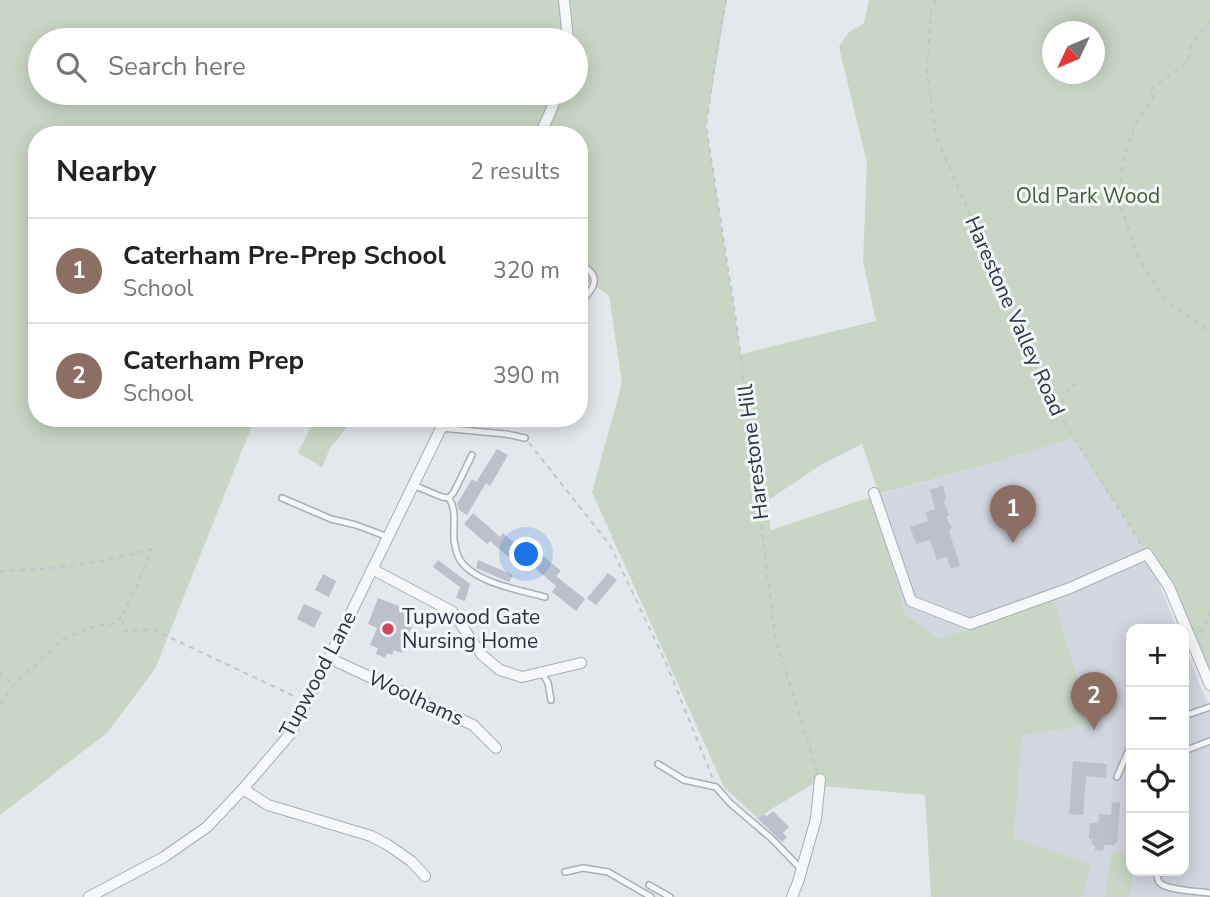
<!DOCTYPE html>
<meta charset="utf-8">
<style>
body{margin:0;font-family:"Nunito Sans",sans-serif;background:#f2f2f2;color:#222}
.controls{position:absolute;right:21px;bottom:21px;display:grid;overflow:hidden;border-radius:14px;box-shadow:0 4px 18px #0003}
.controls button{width:63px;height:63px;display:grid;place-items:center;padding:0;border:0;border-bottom:2px solid #e0e0e0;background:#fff;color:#222;font:35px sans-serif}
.compass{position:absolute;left:1042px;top:21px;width:63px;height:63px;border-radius:50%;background:#fff;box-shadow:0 4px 18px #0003;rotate:226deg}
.you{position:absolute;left:527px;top:555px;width:24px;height:24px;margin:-18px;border:5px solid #fff;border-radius:50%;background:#1a73e8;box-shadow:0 0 0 10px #1a73e833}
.badge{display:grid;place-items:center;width:46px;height:46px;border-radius:50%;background:#ea580c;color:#fff;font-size:23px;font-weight:700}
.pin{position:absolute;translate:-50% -58px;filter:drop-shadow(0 2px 4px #0008)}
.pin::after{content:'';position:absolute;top:37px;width:24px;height:21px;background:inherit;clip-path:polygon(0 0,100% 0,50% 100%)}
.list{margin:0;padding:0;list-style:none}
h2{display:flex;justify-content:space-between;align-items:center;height:91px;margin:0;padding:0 28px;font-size:30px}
h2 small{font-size:23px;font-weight:400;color:#767676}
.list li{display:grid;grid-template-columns:46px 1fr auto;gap:21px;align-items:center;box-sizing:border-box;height:105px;padding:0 28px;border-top:2px solid #e0e0e0}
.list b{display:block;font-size:26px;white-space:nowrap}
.list p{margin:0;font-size:23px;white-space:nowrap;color:#767676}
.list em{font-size:23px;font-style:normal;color:#767676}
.icon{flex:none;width:38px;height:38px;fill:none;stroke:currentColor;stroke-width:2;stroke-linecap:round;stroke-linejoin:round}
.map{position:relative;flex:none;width:1210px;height:897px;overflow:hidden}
.search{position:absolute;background:#fff;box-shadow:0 4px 18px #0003;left:28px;top:28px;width:560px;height:77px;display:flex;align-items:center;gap:18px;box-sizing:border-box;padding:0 24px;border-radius:38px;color:#767676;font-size:26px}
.panel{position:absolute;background:#fff;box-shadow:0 4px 18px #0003;left:28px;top:126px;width:560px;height:301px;border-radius:28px}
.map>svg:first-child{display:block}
.built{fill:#d2d6de}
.green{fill:#c9d6c5;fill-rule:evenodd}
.building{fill:#bbc0ca}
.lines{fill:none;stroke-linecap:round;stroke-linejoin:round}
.service-casing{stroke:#a9aeb7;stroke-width:8}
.minor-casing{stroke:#a9aeb7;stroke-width:12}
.path{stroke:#c2c5cb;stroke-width:2;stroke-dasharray:5 5;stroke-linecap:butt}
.service{stroke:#f7f8fa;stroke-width:5}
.minor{stroke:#f7f8fa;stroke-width:10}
.poi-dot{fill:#d1495b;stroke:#f4f6f9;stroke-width:2.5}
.labels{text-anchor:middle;stroke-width:6;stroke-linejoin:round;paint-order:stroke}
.park-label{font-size:21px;fill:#3f6138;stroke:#f4f6f9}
.street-label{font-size:21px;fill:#2b3445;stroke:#f4f6f9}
.poi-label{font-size:21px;fill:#2b3445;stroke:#f4f6f9;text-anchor:start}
</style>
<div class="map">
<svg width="1210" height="897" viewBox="0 0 1210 897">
<rect width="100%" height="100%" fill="#e4e7ec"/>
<path class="built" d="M1073,438L1147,554L1177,629H1131V871H1184V645L1210,710V897H1082L1090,865L1014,838L1022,736L1091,724L1054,599L939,639L905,614L874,496L997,462Z"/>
<path class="green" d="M0,0H727L706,125L741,354L876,321L863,261L867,163L839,47L848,33L864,23L869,0H1210V675L1147,554L1073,438L997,462L879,494L862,444L822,464L767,501L771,530L874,496L905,614L939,639L1054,599L1091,724L1022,736L1014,838L1091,865L1082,897H931L925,795L811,785L757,818L724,787L592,492L622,383L609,295L579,276V135H355L350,131L348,135H37V418H255L155,669L107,733L0,815ZM1052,32H1094V74H1052ZM40,40H576V93H40Z
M315,418H352L338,439L331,446L322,467L298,453Z
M1111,853L1131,855V871H1133L1129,897H1105Z"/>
<path class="building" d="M497,449L508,455L490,486L486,483L467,515L459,510L457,504L472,479L476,482Z
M943,485L946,499L944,501L949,516H946L952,528L949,531L960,566L951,569L947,557L937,560L930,540L916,544L910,527L928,521L925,513L935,509L930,489L937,488Z
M473,513L500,537L503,533L527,554L518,565L490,541L487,544L464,524Z
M537,551L561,571L556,576L585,599L576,611L552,592L556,586L528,562Z
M438,560L470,584L465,601L456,598L460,587L433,567Z
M478,560L513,575L509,582L476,568Z
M608,573L617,580L596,605L587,598Z
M323,574L336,581L329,597L315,590Z
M378,598L417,613L402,653L394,650L392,655L387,653L385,658L376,654L378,648L370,645L377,628L368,624Z
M304,604L322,612L314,628L297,619Z
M1073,761L1107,764L1106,778L1086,776L1083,815L1069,814Z
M1112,802L1120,803L1117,842L1113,845H1104L1103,851L1095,850V845H1092V839H1089L1090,823H1098L1099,814L1111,815Z
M773,811L789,827L783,833L787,837L782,842L757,818L765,814L766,817Z"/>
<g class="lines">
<defs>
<path id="service" d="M579,264C603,275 595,289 579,303
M441,428L506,434L525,438
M413,485L442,497L449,498L454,492L472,455
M282,498L331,519L356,525L388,537
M449,498C457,511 453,525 454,540C455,545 456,552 458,556C469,582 520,590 545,597
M542,673L548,683L551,700
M1184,716L1210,707
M1184,751L1210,741
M658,764L684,780L716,787L730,803L772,839L802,870
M1117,777L1131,745
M1157,871C1157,875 1157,878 1159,882C1166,891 1199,891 1210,893
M565,872L583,868L608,872L651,897
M649,885L670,897"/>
<path id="minor" d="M564,0L568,40
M540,135L552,108L557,93
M874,493L911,601L970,624L1070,588L1147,554L1169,587L1210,685
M372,569L453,612L468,635L482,655L500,670L522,677L581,663
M329,658L473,725L496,748
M243,789L268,805L371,836L388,845L411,861L425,876
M89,897L164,857L207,827L243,789L291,733L329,658L446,418
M792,897L798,882L816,819L820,779"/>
</defs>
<use href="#service" class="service-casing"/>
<use href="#minor" class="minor-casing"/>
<path class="path" d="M726,0L718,42L706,125L736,320L775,636L817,771
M936,0L931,11L927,72L936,136L1050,400L1141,544
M1210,21L1191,45L1188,62L1150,90L1153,97L1136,122L1126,151L1123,161L1119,200L1138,257L1163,298L1210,332
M1057,411L1070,387L1083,380
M529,443L610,545L666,663L713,779
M0,571C51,570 103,563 151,549L138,584L122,615
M1200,633L1205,626L1210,612
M0,672L4,678L15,684
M0,704L15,684L63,639L98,625H111L122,616L124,631L152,629L296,697"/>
<use href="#service" class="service"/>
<use href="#minor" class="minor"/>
</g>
<circle class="poi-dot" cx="388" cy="629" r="7"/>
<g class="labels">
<g class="park-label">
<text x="1088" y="203">Old Park Wood</text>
</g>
<g class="street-label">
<text transform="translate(1015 316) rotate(66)" y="7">Harestone Valley Road</text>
<text transform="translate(753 452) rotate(-97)" y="7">Harestone Hill</text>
<text transform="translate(318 674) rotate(-62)" y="7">Tupwood Lane</text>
<text transform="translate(416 698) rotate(25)" y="7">Woolhams</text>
</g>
<g class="poi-label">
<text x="402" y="624">Tupwood Gate<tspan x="402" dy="24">Nursing Home</tspan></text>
</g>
</g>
</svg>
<div class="controls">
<button>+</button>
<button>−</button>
<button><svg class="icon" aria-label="locate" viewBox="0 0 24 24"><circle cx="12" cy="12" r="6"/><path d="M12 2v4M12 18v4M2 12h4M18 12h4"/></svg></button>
<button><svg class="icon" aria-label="layers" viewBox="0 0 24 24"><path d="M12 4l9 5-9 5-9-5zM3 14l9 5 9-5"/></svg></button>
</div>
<svg class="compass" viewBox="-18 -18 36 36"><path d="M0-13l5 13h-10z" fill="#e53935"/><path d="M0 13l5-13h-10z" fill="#767676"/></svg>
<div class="you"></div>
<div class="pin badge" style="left:1013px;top:543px;background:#8d6e63">1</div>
<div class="pin badge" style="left:1094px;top:730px;background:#8d6e63">2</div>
<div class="search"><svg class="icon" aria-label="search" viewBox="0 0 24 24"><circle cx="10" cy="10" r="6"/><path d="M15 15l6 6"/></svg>Search here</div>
<section class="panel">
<h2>Nearby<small>2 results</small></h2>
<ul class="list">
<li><span class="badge" style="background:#8d6e63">1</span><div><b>Caterham Pre-Prep School</b><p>School</p></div><em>320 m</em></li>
<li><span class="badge" style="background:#8d6e63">2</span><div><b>Caterham Prep</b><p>School</p></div><em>390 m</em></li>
</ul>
</section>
</div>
